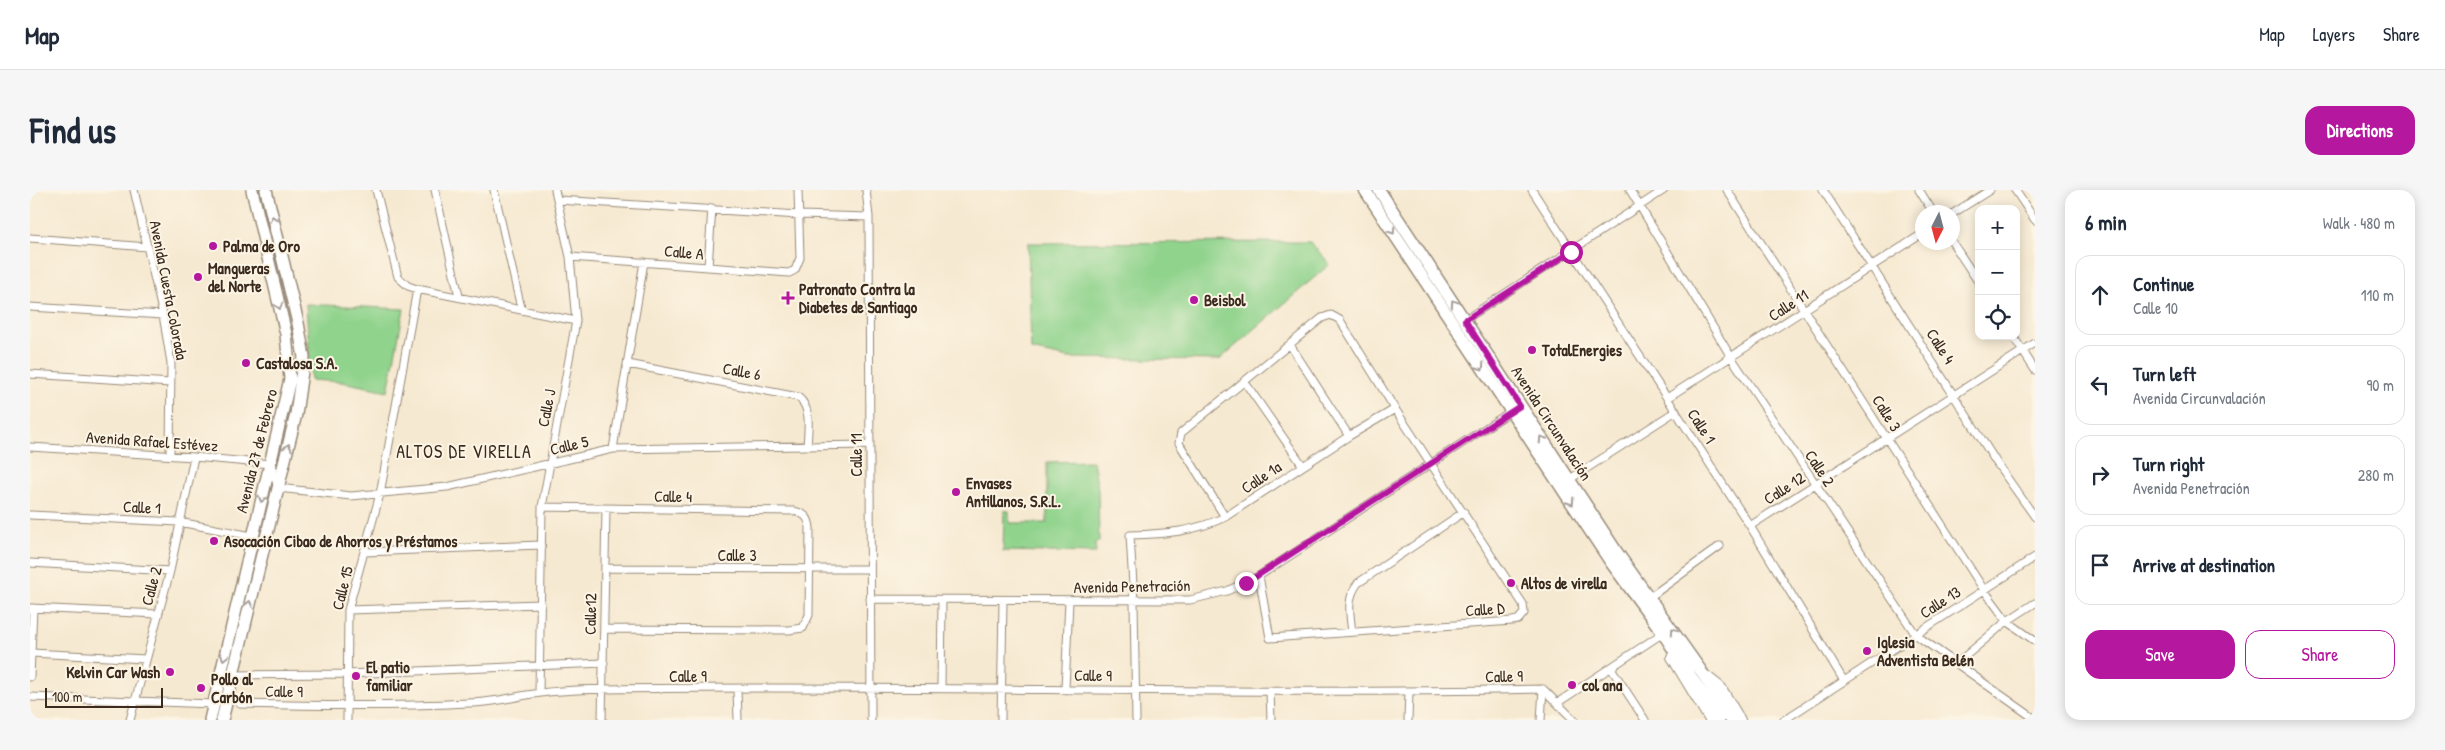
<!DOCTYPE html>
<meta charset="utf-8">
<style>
body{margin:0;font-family:"Patrick Hand",sans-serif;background:#f6f6f7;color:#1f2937}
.controls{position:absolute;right:15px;top:15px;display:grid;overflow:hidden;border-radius:10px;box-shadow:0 2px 12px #0003}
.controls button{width:45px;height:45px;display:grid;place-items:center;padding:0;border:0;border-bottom:1px solid #e0e1e3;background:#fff;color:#1f2937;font:25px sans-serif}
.compass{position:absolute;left:1885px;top:15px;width:45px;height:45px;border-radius:50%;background:#fff;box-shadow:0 2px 12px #0003;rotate:186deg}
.scale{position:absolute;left:15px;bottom:12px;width:118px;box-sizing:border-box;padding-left:5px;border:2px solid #3b2a1e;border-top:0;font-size:14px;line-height:18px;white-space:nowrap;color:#3b2a1e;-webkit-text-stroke:4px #fcf5e5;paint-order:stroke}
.stop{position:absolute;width:15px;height:15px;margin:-11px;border:4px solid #b5179e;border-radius:50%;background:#fff}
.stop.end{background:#b5179e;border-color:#fff;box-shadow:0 1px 5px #0008}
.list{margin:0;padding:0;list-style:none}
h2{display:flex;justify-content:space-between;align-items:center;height:65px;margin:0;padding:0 20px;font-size:21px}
h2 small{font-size:16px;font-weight:400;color:#747a83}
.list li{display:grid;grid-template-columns:32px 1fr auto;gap:15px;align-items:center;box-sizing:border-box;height:80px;margin:0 10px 10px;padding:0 10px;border:1px solid #e0e1e3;border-radius:15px}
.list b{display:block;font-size:19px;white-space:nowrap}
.list p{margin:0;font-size:16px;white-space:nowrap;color:#747a83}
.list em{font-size:16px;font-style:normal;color:#747a83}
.actions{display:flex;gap:10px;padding:15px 20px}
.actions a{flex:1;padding:11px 0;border:1px solid #b5179e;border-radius:15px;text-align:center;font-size:18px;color:#b5179e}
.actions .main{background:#b5179e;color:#fff}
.icon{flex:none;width:28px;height:28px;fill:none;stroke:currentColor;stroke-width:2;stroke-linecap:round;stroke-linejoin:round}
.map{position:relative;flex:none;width:2005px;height:530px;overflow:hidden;border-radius:15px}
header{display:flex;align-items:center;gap:30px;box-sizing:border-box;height:70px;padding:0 25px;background:#fff;border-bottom:1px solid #e0e1e3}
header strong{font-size:24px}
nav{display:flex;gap:28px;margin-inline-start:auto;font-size:18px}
.intro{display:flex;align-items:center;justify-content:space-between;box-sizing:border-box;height:120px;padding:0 30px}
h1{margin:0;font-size:35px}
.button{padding:12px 22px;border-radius:15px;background:#b5179e;color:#fff;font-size:18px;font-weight:700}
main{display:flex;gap:30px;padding:0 30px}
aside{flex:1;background:#fff;border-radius:15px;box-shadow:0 2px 12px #0003}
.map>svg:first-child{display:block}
.green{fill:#8fd38c;stroke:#657e55}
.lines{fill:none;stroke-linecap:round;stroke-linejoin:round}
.street-casing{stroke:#988a78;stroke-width:9}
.secondary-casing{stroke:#988a78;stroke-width:12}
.primary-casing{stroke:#988a78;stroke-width:14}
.street{stroke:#fff;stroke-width:7}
.secondary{stroke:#fff;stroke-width:10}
.primary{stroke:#fff;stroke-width:11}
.oneway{stroke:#a79f9a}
.route{stroke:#b5179e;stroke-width:6}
.poi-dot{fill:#b5179e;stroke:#fcf5e5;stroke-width:2}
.labels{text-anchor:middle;stroke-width:4;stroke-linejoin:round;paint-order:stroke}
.poi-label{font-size:16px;font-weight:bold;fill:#3b2a1e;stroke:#fcf5e5;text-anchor:start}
.street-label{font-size:16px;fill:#3b2a1e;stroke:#fcf5e5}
.neighbourhood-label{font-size:18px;letter-spacing:1px;fill:#3b2a1e;stroke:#fcf5e5}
</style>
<header>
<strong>Map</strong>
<nav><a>Map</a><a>Layers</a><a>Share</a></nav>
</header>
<div class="intro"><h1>Find us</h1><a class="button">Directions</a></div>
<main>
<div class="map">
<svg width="2005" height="530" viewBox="0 0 2005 530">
<rect width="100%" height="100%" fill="#fcf5e5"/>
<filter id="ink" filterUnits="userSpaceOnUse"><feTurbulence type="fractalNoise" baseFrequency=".02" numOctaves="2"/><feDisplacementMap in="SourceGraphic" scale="10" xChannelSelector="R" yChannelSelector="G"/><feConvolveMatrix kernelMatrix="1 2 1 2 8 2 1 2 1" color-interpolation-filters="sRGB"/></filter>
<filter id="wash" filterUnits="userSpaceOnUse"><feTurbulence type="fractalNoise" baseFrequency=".0096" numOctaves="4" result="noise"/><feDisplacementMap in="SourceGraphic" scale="20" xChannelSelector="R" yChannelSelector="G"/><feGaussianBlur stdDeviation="1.12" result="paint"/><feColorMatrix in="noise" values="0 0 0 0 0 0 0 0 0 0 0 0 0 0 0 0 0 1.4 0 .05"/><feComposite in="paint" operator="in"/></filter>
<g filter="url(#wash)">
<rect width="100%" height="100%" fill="#f6e9d1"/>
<path class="green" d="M1280,52L1300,74L1189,170L1038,168L1001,160L998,53Z
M276,114L374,119L358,201L312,192L281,190Z
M1063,271L1068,299L1069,352H1065L1066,363L973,361L974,321H979V333H1017V272Z"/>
</g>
<g filter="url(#ink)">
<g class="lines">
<defs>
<path id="street" d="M104,0L133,125L141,173L140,265
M346,0L368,87L378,96L387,99L546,131
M405,0L429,106
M464,0L491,118
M836,0L839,27L841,530
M1502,0L1720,336L1814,491
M1600,0L1701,167L1886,445L2005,529
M1697,0L1954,400L1977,431L2005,451
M1793,0L1968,275L2005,327
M1889,0L1903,22
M1985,0L2005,30
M528,10L769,25L839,27
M1922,24L1960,0
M0,48L118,57
M1922,52L1949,93
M540,67L759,83L765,80L770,68L768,0
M678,77L682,18
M0,117L133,125
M1433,131L1634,0
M1983,146L2005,180
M1260,155L1319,246
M598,174L768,207C782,218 778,239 777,256
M0,184L141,193
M1214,191L1273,276
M1637,208L1892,44
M0,257L164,267L241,274L248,298L321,306L417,297L583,259L840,255
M583,259L614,72
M1537,291L1646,221
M512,317L763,321C774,323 779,327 780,338L779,425L773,438L759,440L574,439
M0,325L149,332L222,346
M1195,327L1152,258L1149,253L1151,243L1292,128L1301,125L1310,130L1365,219L1493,414L1494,423L1488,430L1482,431L1240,448L1229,386
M1720,336L2005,153
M335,362L511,355
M0,373L140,381
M575,378L839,379
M1620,407L1690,356
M840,409L1160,410L1197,401L1229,386L1483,220
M0,418L128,424
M318,420L511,414
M1322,442C1320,425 1316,408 1328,393L1434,322
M1,463L116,469
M1927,473L1977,431L2005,413
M1581,478L1615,530
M200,485L316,484L574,473
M0,487L3,418
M911,498L912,410
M707,499L708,530
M1035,499L1039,411
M1513,499L1544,530
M1240,501L1241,530
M509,503L512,317L546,131L540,67L525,0
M0,507L183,514
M1527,513L1633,443
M210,514C286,516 363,517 439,513C461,513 483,507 504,504C527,500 552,500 576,499C888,494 1200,506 1513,499
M100,530L140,381L164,267
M317,530L318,420L350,304L387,99
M572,530L576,319
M971,530L973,411
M1106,530L1104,412L1100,345C1134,344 1164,342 1195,327L1319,246L1365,219
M1378,530L1379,502
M1511,530L1513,499
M1754,530L2005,367"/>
<path id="secondary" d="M1642,467L1680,530
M1676,486L1691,498L1710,530"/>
<path id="primary" d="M1335,0L1580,371L1633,443L1689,530
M1349,0L1588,364L1671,481L1701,530
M180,530L260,189L256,144L222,0
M192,530L266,224L274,167L268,133L236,0"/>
</defs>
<use href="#street" class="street-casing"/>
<use href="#secondary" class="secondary-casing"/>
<use href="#primary" class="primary-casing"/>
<use href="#street" class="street"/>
<use href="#secondary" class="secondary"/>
<use href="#primary" class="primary"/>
</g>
<defs><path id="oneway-chevron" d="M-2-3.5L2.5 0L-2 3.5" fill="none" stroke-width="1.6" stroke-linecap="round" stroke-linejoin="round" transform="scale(1.25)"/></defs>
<g class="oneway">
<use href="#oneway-chevron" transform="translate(243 29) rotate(-104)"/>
<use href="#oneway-chevron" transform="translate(1362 41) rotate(57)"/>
<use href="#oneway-chevron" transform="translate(1424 113) rotate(-124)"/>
<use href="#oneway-chevron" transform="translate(249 116) rotate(75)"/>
<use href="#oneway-chevron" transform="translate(1451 177) rotate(57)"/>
<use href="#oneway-chevron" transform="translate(1512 249) rotate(-123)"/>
<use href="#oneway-chevron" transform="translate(258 257) rotate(-77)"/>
<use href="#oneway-chevron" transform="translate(232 309) rotate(105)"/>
<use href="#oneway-chevron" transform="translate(1541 312) rotate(57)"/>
<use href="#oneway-chevron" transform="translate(219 414) rotate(-76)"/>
<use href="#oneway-chevron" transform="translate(1644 441) rotate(-124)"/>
<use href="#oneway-chevron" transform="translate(194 467) rotate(103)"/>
</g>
</g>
<g class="lines" filter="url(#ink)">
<path class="route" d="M1216,393L1490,216L1435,130L1541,62"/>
</g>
<g class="poi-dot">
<circle cx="183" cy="56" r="5"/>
<circle cx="168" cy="87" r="5"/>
<path d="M755.5 100.5h5v5h5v5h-5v5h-5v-5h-5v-5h5z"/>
<circle cx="1164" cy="110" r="5"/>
<circle cx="1502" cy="160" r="5"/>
<circle cx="216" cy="173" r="5"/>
<circle cx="926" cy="302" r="5"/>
<circle cx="184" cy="351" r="5"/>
<circle cx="1481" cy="393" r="5"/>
<circle cx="1837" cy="461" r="5"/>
<circle cx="140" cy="482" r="5"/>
<circle cx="326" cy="486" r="5"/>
<circle cx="1542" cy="495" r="5"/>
<circle cx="171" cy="498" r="5"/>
</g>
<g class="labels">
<g class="poi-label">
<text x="193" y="62">Palma de Oro</text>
<text x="178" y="84">Mangueras<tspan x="178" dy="18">del Norte</tspan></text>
<text x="769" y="105">Patronato Contra la<tspan x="769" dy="18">Diabetes de Santiago</tspan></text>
<text x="1174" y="116">Beisbol</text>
<text x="1512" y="166">TotalEnergies</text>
<text x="226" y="179">Castalosa S.A.</text>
<text x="936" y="299">Envases<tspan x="936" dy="18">Antillanos, S.R.L.</tspan></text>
<text x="194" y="357">Asocación Cibao de Ahorros y Préstamos</text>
<text x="1491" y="399">Altos de virella</text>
<text x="1847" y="458">Iglesia<tspan x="1847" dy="18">Adventista Belén</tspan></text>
<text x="336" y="483">El patio<tspan x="336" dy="18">familiar</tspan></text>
<text x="130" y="488" text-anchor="end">Kelvin Car Wash</text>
<text x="181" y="495">Pollo al<tspan x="181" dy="18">Carbón</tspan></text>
<text x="1552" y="501">col ana</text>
</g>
<g class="street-label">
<text transform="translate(654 62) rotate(5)" y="6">Calle A</text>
<text transform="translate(139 100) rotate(79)" y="6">Avenida Cuesta Colorada</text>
<text transform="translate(1758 115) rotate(-33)" y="6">Calle 11</text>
<text transform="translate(1911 156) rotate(57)" y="6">Calle 4</text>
<text transform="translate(712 181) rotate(10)" y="6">Calle 6</text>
<text transform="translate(516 218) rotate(-79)" y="6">Calle J</text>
<text transform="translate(1857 223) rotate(58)" y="6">Calle 3</text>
<text transform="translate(1522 233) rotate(57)" y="6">Avenida Circunvalación</text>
<text transform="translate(1672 236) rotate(57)" y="6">Calle 1</text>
<text transform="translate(122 251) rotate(4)" y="6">Avenida Rafael Estévez</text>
<text transform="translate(539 255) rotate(-13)" y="6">Calle 5</text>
<text transform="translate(226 261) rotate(-76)" y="6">Avenida 27 de Febrero</text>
<text transform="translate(826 265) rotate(-90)" y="6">Calle 11</text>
<text transform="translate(1790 278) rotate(57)" y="6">Calle 2</text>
<text transform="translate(1231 287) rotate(-34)" y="6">Calle 1a</text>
<text transform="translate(1754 298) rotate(-33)" y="6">Calle 12</text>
<text transform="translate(643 306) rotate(1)" y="6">Calle 4</text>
<text transform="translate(112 317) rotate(3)" y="6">Calle 1</text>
<text x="707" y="371">Calle 3</text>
<text transform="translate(121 396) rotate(-75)" y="6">Calle 2</text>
<text transform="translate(1102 396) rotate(-1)" y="6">Avenida Penetración</text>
<text transform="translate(312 398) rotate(-76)" y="6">Calle 15</text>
<text transform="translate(1910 412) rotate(-33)" y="6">Calle 13</text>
<text transform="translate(1455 419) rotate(-4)" y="6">Calle D</text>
<text transform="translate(560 424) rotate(-89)" y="6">Calle12</text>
<text transform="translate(1063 485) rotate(1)" y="6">Calle 9</text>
<text x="658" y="492">Calle 9</text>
<text transform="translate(1474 486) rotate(-1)" y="6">Calle 9</text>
<text transform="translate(254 501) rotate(1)" y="6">Calle 9</text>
</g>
<g class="neighbourhood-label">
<text x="434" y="268">ALTOS DE VIRELLA</text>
</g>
</g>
</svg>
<div class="controls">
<button>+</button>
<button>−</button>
<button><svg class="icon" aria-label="locate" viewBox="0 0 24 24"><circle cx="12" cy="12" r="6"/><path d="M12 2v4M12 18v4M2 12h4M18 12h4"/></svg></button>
</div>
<svg class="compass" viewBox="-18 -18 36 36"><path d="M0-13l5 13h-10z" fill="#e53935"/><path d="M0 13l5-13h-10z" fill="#747a83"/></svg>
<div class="scale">100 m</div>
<div class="stop" style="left:1541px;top:62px"></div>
<div class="stop end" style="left:1216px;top:393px"></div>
</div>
<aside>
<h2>6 min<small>Walk · 480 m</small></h2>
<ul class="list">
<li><svg class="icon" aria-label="ahead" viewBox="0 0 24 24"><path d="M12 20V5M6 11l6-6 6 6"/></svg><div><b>Continue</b><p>Calle 10</p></div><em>110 m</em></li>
<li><svg class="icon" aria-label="left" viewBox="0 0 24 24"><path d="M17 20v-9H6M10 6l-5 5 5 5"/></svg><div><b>Turn left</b><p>Avenida Circunvalación</p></div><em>90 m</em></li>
<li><svg class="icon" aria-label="right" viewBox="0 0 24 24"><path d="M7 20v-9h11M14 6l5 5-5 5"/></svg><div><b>Turn right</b><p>Avenida Penetración</p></div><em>280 m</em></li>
<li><svg class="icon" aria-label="arrive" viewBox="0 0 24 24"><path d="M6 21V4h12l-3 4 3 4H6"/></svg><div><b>Arrive at destination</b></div></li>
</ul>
<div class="actions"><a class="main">Save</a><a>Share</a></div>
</aside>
</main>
